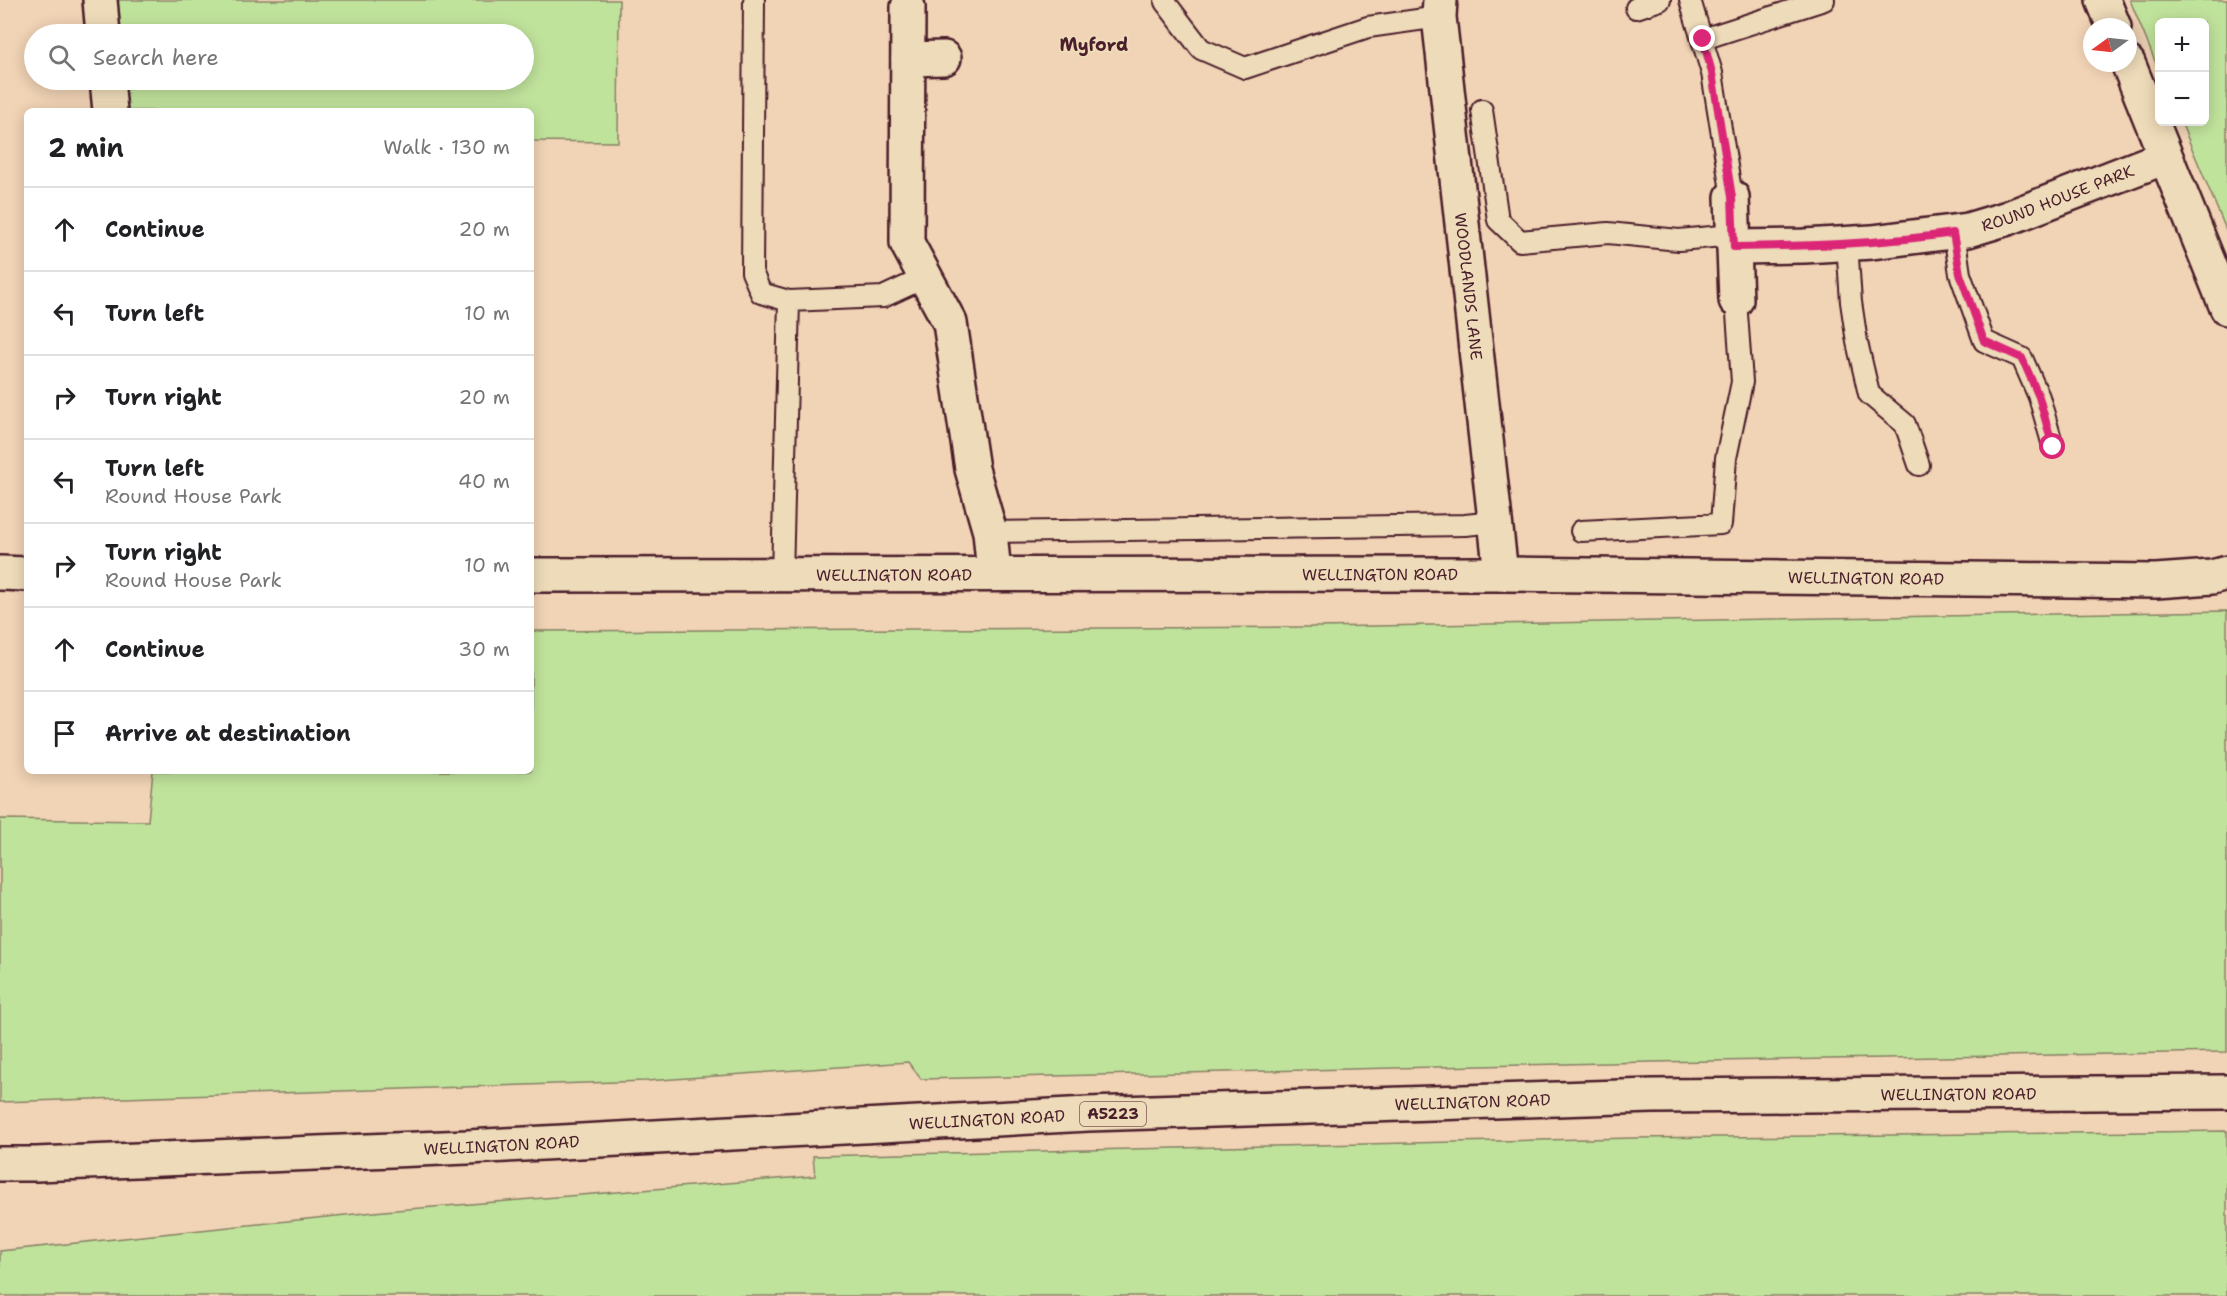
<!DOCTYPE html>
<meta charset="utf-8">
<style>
body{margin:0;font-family:"Shantell Sans",sans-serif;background:#f2f2f2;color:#202124}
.controls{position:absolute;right:18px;top:18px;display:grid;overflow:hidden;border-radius:9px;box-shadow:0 3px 15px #0003}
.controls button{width:54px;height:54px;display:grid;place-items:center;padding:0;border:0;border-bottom:2px solid #e0e0e0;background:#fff;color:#202124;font:30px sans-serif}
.compass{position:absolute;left:2083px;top:18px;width:54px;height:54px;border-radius:50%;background:#fff;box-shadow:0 3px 15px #0003;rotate:255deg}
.stop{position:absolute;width:18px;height:18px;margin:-14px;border:4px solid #db2777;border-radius:50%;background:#fff}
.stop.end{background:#db2777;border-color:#fff;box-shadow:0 2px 6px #0008}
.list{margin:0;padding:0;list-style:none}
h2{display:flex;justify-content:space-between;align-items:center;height:78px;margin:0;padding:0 24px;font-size:26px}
h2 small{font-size:20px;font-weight:400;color:#757577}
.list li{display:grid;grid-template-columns:39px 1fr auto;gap:18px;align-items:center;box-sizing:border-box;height:84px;padding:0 24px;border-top:2px solid #e0e0e0}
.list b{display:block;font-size:22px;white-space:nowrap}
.list p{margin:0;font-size:20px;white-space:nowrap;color:#757577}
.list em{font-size:20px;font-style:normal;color:#757577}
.icon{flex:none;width:33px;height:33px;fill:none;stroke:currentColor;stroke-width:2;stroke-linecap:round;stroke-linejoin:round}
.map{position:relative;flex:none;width:2227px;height:1296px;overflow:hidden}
.search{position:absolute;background:#fff;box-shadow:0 3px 15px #0003;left:24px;top:24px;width:510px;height:66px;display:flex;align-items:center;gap:15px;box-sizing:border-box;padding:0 21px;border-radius:33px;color:#757577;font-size:22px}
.panel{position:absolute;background:#fff;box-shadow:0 3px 15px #0003;left:24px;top:108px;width:510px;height:666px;border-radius:9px}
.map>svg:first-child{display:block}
.green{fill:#c0e39c;stroke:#858164;stroke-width:1.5}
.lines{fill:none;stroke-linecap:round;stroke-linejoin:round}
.service-casing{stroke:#4a1f2b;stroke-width:24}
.minor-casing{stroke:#4a1f2b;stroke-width:38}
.primary-casing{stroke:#4a1f2b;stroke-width:38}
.service{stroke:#eedbb9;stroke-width:20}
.minor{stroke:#eedbb9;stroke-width:33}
.primary{stroke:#eedbb9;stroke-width:33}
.route{stroke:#db2777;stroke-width:8}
.labels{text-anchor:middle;stroke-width:4.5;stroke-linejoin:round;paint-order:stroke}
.shield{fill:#eedbb9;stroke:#7b5756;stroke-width:1.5}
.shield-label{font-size:15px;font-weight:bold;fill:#4a1f2b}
.street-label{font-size:16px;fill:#4a1f2b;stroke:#eedbb9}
.neighbourhood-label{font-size:18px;font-weight:bold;fill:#4a1f2b;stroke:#eedbb9}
</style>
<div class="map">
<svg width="2227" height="1296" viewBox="0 0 2227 1296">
<rect width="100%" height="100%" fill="#f1d3b5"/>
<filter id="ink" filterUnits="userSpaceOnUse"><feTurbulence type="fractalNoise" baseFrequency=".0167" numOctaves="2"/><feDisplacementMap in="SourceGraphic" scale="12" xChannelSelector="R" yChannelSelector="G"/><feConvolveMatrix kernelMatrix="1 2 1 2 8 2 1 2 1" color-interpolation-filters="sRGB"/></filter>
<g filter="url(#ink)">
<path class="green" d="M118,0H619L618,142L531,141V111H125L123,80H524V34H120Z
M2130,0H2227V232L2181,122H2204V22H2160L2159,71Z
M2227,611V1052L1650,1062L921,1079L908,1062L646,1081L0,1102V819L148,821L153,771H531V631L1318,627Z
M2227,1131V1296H0V1251L384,1211L815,1176L813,1156L1636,1138Z"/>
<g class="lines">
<defs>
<path id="service" d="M754,0L752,272L761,293L789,301L883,297L924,278
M1690,0L1712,73L1732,197
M1165,2L1201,49L1245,68L1368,27L1439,17
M1636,8L1660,0
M1703,39L1824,0
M1482,110L1498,220L1520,241L1608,233L1679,240L1733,235
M1954,233L1960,274L1984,341L2022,358L2039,397L2053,446
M1847,243L1851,302L1857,342L1869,394L1905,424L1919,465
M1581,531L1721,524L1726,458L1742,382L1736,300
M990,532L1465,525L1495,522
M782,576L789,301"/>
<g id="minor">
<path d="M100,0L103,34"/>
<path id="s1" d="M1440,0L1439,17L1501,574"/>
<path d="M2103,0L2114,27"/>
<path d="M908,7L907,243L950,323L972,469L990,532L994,574"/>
<path d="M908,59L944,58"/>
<path d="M2128,63L2227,308"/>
<path d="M107,80L110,111"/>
<path d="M1732,197L1736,300"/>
<path id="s2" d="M1734,247L1804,246L1872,242L1968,230L2008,218L2165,157"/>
<path d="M0,573L27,574"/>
<path id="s3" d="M531,575L1501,574L2156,581L2212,577L2227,573"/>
</g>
<g id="primary">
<path id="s4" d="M0,1164H36L468,1147L1088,1114L1653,1096L2227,1092"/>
</g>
</defs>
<use href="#service" class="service-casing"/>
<use href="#minor" class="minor-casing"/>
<use href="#primary" class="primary-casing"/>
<use href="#service" class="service"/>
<use href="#minor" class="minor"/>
<use href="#primary" class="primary"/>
</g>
</g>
<g class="lines" filter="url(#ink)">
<path class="route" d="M1703,39L1712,73L1732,197L1734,247C1807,246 1881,244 1953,233L1960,274L1984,341L2022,358L2039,397L2053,447"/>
</g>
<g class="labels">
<rect class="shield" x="1080" y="1102" width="66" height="24" rx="4.5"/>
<g class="shield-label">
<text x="1113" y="1119">A5223</text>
</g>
<g class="street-label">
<text dy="6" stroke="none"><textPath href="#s2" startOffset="330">ROUND HOUSE PARK</textPath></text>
<text dy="6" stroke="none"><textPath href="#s1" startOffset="288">WOODLANDS LANE</textPath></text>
<text dy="6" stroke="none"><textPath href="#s3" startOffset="849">WELLINGTON ROAD</textPath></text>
<text dy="6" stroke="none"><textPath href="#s3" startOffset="363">WELLINGTON ROAD</textPath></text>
<text dy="6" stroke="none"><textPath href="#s3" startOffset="1335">WELLINGTON ROAD</textPath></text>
<text dy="6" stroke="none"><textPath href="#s4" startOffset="1960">WELLINGTON ROAD</textPath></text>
<text dy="6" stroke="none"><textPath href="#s4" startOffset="1474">WELLINGTON ROAD</textPath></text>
<text dy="6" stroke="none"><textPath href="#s4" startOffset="988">WELLINGTON ROAD</textPath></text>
<text dy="6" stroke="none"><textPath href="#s4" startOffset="502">WELLINGTON ROAD</textPath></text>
</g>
<g class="neighbourhood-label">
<text x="1094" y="51">Myford</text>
</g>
</g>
</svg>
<div class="controls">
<button>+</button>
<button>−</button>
</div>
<svg class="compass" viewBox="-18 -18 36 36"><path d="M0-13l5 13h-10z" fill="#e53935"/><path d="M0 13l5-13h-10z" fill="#757577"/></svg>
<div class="stop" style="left:2053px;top:447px"></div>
<div class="stop end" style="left:1703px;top:39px"></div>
<div class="search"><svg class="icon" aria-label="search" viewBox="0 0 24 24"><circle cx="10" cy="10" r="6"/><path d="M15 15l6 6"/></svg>Search here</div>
<section class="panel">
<h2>2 min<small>Walk · 130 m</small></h2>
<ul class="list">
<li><svg class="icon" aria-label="ahead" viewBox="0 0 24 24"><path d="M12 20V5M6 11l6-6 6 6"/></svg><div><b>Continue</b></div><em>20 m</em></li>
<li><svg class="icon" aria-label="left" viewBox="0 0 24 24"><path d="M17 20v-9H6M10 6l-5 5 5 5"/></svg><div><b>Turn left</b></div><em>10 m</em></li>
<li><svg class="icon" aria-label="right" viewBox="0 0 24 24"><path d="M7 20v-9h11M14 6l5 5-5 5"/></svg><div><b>Turn right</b></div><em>20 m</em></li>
<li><svg class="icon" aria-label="left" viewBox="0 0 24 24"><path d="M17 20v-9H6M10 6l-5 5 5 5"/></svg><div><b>Turn left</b><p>Round House Park</p></div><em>40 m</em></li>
<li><svg class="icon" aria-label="right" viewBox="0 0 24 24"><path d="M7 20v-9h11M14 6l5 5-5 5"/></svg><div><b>Turn right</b><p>Round House Park</p></div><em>10 m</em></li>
<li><svg class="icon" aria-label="ahead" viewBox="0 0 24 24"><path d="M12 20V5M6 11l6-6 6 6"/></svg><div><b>Continue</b></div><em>30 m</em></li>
<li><svg class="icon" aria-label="arrive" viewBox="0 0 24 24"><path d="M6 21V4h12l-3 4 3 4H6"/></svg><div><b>Arrive at destination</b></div></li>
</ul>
</section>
</div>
